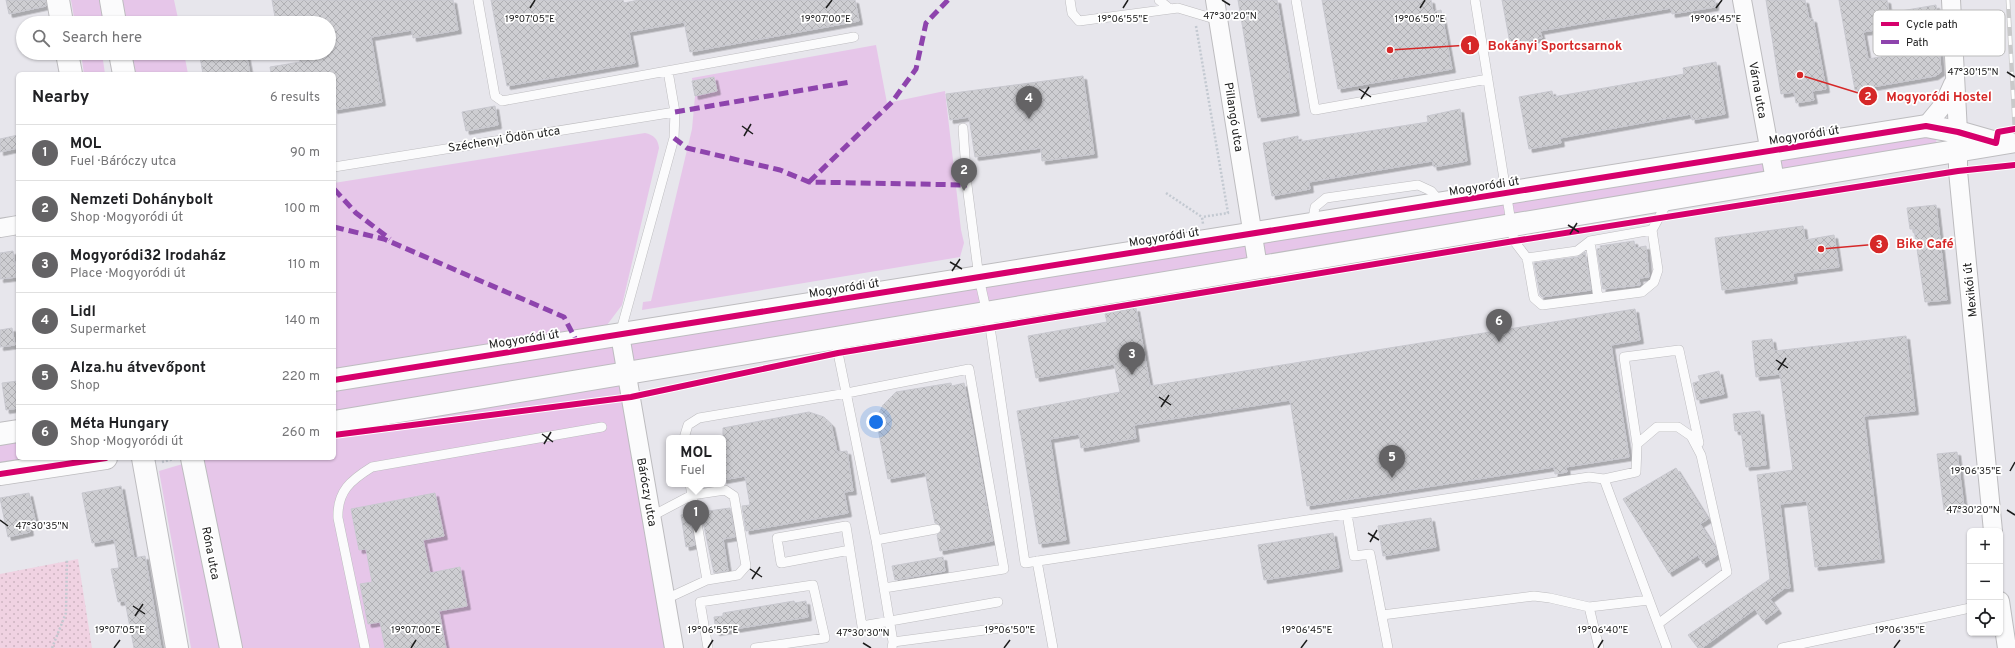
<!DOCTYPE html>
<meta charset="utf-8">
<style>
body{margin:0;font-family:Overpass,sans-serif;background:#f2f2f2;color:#202124}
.controls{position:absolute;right:12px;bottom:12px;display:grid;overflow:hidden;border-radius:6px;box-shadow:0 1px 3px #0004}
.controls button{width:36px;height:36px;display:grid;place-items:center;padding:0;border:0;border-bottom:1px solid #e0e0e0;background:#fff;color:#202124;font:20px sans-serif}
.you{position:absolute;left:876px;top:422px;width:14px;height:14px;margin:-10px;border:3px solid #fff;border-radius:50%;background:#1a73e8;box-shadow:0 0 0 6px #1a73e833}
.badge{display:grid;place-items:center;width:26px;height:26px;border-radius:50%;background:#646365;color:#fff;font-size:13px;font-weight:700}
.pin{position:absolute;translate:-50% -33px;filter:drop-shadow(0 1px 2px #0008)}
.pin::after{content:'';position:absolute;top:21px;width:14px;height:12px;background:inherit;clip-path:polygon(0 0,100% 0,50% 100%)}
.popup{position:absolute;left:666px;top:435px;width:60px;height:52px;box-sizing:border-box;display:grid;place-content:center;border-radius:6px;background:#fff;filter:drop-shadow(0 1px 3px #0005);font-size:13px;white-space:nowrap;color:#757577}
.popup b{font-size:15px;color:#202124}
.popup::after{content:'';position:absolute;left:50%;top:100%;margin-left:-8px;border:8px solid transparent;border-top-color:#fff}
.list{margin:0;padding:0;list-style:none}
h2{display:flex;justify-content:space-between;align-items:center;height:52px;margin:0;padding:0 16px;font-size:17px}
h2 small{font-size:13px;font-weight:400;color:#757577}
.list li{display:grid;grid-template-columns:26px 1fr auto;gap:12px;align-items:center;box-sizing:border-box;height:56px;padding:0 16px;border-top:1px solid #e0e0e0}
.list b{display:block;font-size:15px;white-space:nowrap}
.list p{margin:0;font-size:13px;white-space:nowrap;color:#757577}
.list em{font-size:13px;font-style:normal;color:#757577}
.icon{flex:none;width:22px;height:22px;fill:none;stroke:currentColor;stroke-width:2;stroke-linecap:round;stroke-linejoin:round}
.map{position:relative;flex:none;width:2015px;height:648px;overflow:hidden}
.search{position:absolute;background:#fff;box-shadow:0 1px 3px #0004;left:16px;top:16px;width:320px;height:44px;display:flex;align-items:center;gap:10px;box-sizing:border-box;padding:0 14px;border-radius:22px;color:#757577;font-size:15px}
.panel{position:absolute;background:#fff;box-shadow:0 1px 3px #0004;left:16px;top:72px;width:320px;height:388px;border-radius:6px}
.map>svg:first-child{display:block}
.grass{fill:#e6c6e9}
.park{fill:url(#park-dots)}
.building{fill:url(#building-cross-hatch);stroke:#c8c8cf;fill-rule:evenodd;filter:url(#shadow)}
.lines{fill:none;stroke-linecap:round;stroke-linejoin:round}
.service-casing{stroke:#bdbcbf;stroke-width:10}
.minor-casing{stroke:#bdbcbf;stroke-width:20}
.tertiary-casing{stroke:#bdbcbf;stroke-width:24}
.path{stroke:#c3c9d1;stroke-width:2.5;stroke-dasharray:2 2;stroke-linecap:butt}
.service{stroke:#fbfbfc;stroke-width:9}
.minor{stroke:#fbfbfc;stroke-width:18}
.tertiary{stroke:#fbfbfc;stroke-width:22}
.rail-casing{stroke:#c9c9ca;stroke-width:4.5}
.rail{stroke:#fff;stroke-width:3;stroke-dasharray:9;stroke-linecap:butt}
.quiet{stroke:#8e44ad;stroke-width:5;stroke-dasharray:10 5;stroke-linecap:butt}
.cycleway-casing{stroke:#fff;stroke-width:8}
.cycleway{stroke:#d6006c;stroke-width:6}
.ticks{fill:none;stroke:#1d1d1d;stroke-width:1.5}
.labels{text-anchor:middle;stroke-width:3.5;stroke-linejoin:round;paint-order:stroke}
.street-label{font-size:12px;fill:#1d1d1d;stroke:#fff}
.key{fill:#fff;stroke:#bbb;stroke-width:1}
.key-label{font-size:11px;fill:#1d1d1d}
.ticks-label{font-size:10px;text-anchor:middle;fill:#1d1d1d;stroke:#fff;stroke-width:3.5;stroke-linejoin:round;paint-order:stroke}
.leader{fill:none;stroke:#d62828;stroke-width:1.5}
.callout-dot{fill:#d62828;stroke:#fff;stroke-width:1.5}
.mark-label{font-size:12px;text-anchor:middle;font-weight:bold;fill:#fff}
.callout-label{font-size:13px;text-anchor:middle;font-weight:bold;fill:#d62828;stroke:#fff;stroke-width:3.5;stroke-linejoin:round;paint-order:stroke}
</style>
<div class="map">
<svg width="2015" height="648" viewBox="0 0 2015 648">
<defs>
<pattern id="park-dots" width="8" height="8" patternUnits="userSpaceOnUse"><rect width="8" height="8" fill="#f0d2e2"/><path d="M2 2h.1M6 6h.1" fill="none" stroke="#cdb4c1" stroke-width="1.8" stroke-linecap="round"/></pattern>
<pattern id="building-cross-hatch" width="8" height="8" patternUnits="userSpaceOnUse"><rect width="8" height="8" fill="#ceced2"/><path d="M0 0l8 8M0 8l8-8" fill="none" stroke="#b0b0b4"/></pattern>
<filter id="shadow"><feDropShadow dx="3.5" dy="3.5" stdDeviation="0" flood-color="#0004"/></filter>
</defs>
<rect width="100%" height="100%" fill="#e7e6ec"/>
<path class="grass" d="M71,0H108L112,23H75Z
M122,0H174L179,23H126Z
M876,45L887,103L945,91L961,230L964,243L960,257L642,310L643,302L651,301L692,129L695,96L692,78Z
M81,53H102L105,74H84Z
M131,53H184L188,74H135Z
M1926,126L1937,136L1936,143L627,373L674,648H231L192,458H334V380Z
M645,133C654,135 658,139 659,148L622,305L607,325L334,373V183Z
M18,431V458H106L0,474V434Z
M186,463L220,648H191L159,471Z"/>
<path class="park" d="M78,559L92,648H0V574Z"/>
<path class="building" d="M6,0H46V6L9,14Z
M272,0H453L458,30L413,38L412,30L371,37L382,102L334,110V74H271L270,67L300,62L299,53H329V23H276Z
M491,0H623L624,3L639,0H855L859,21L690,52L684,22L629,32L635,63L507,86Z
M1238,0H1277L1296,112L1258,118Z
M1322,0H1431L1433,12L1441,10L1452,69L1338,89Z
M1502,0H1715V7L1672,14L1671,8L1540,31L1542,38L1510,43Z
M1766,0H1805L1809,19H1813L1826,89L1812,91L1814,100L1796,103L1794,92L1781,94Z
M1839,0H1887L1889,13L1936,5L1941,72L1935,76L1855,90ZM1906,25L1910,52L1868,59L1863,32Z
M222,53H246L250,74H203L200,57Z
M1716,62L1725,114L1692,120L1691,114L1560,138L1561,143L1529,149L1519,97L1552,91L1553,97L1684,74L1683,68Z
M1083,76L1094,154L1042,161L1041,148L975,157L969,117L950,120L946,94Z
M714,77L717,91L695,96L692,81Z
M495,106L498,125L466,131L462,112Z
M1460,109L1467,161L1434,167L1432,161L1309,182L1310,189L1272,196L1263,143L1298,136V142L1428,122L1427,116Z
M18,135V148L0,152V139Z
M1936,205L1947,300L1925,302L1914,229H1910L1907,208Z
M1803,226L1805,240L1834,235L1839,267L1793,273L1794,280L1722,290L1715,238Z
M1634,241L1635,248L1646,246L1649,277L1639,278L1640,285L1603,289L1597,249L1601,248L1600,246Z
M13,251L17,277L0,279V253Z
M1585,252L1591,290L1542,297L1540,295L1534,263L1578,257Z
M1136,308L1150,386L1635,309L1640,340L1611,345L1629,457L1566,467L1567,472L1555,474L1554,467L1307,506L1290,400L1134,425L1136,438L1081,448L1079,434L1050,439L1066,540L1039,544L1017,411L1120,392L1114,364L1036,378L1028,336L1107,322L1105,314Z
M12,328L15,345L0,347V330Z
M1906,336L1915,411L1864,416L1881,559L1815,567L1807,501L1780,504L1790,588H1785L1770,599L1778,610L1763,621L1755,609L1702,648H1698L1688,635L1770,579L1757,475L1793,470L1780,374L1756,377L1752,341L1772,339L1774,351Z
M1719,371L1724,394L1697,400L1693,383L1700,381L1698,376Z
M18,381V408L6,410L2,383Z
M951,383L952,386L964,383L993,541L940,551L937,535L941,531L942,528L938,524L935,523L925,472L888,479L877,424L878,415L883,405L896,392Z
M1760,411L1766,465L1746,467L1741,431H1735L1733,414Z
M809,412L824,417L831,424L837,452L847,451L853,491L844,492L848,513L746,531L742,506L750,505L745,476L723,480V428Z
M1957,452L1964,507L1944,510L1937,454Z
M1676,468L1708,519L1700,524L1716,549L1717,555L1703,564L1698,555L1669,573L1623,499Z
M121,486L134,558L145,556L161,648H134L125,601L118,602L111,569L119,568L114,539L92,543L82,493Z
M29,493L36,524L29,526L30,532L8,537L0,498Z
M435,493L444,536L423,540L430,573L460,567L467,606L439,611L446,648H385L380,622L368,624L360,584L372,582L366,549L359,550L351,509Z
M730,508L735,537L723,539L728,571L714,573L701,512Z
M689,514L695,545L686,547L681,515Z
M1431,518L1436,547L1383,556L1378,526Z
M1333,533L1339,568L1264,580L1258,545Z
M943,557L945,571L895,580L892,566Z
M794,601L795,603L806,601L808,617L716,632L714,617L723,616V613Z"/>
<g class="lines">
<defs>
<path id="service" d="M478,0L495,96L502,101L854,37
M1070,0L1072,13L1079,21L1178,8L1218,20
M1159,0L1170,9
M1296,0L1315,110L1488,79
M1475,0L1514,241L1527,258L1577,251L1590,241L1652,230
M963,128L967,185L979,278L990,327L1025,563L1589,477L1604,479
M334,167L675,112
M1312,225L1315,207L1326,198L1418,185L1431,191L1441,203
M1590,241L1598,298
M1527,258L1534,298L1542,305L1642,292L1654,282L1658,270L1652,230L1668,201
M620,334L674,138L675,112L668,71
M835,338L876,540L893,642L892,648
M684,438L688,425L699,418L847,393L969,369L1004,569L884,588
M1637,444L1624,357L1679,350L1699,443
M690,484L707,580
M1347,514L1354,556L1370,554L1388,648
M652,516L692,495L725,490L734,496L746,566L738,575L707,580L666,599
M876,540L936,529
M850,550L781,563L777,538L846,526L862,626L998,602
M1037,561L1053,648
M1382,615L1534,596L1550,598L1589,607
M1658,624L1727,572L1701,455L1691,436L1678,427H1657L1637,444L1636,472L1604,479C1625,535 1646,592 1667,648
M893,642L1000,628
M365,648L338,518C337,491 351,480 372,467L602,427
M708,648L700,602L813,585L825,638L755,648
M1599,648L1589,607L1649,600
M1782,648L1970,608"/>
<path id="minor" d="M1215,0L1258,267
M1742,0L1775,180
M1951,0L1958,132V171L1993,531
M1926,126L1944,104L1953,84
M0,228L18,225
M620,335L674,648
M2000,601L2007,648"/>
<path id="tertiary" d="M58,0L62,23
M111,0L115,23
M67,53L71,74
M120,53L124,74
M334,380L1926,126L1958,132L1993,142
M334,422L2015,141
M0,434L18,431
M143,458L177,648
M192,458L231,648
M0,474L106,458"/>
</defs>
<use href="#service" class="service-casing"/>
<use href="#minor" class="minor-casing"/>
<use href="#tertiary" class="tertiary-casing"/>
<path class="path" d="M1196,26L1228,213L1202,217
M1166,193L1202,217L1203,224
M162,462L174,459
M52,648L66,613L67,559"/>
<use href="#service" class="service"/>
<use href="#minor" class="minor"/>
<use href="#tertiary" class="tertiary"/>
<defs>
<path id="rail" d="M2008,0L2015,132"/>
</defs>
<use href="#rail" class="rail-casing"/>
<use href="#rail" class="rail"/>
<path class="quiet" d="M675,112L850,82
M674,138L687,148L780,170L809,182L967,185
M809,182L892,102L916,69L926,23L948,0
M334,189L356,213L390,239
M334,227L384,239L564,317L577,342"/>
<defs>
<path id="cycleway" d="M334,380L1926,126L1958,132L1996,143L1998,132L2015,129
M334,435L631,397L838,353L1514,241L1958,171L2015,165
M0,474L106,458"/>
</defs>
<use href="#cycleway" class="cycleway-casing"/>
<use href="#cycleway" class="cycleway"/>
</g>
<path class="ticks" d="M1222,0L1230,5M530,8L535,0M826,8L832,0M1123,8L1128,0M1420,8L1425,0M1716,8L1722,0M2007,72L2015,77M1359,89L1371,97M1361,99L1369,87M742,126L753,134M744,136L751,124M1568,225L1579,232M1570,234L1577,223M950,262L962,269M952,271L960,259M1776,360L1788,368M1778,370L1786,358M1159,397L1171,405M1161,407L1169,395M542,434L553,442M544,444L551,432M2010,471L2015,462M2007,510L2015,515M0,520L8,526M1368,533L1379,540M1370,542L1377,530M750,569L762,577M752,579L760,567M133,606L145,614M135,616L143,604M863,643L871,648M114,648L120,640M411,648L416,640M708,648L713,640M1004,648L1010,640M1301,648L1307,640M1598,648L1603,640M1894,648L1900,640"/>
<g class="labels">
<g class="street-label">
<text transform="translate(1758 90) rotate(80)" y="4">Várna utca</text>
<text transform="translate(1234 117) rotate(81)" y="4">Pillangó utca</text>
<text transform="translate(1804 135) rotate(-9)" y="4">Mogyoródi út</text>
<text transform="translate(504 139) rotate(-9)" y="4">Széchenyi Ödön utca</text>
<text transform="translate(1484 186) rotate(-9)" y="4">Mogyoródi út</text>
<text transform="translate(1164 237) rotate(-9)" y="4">Mogyoródi út</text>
<text transform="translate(844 288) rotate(-9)" y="4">Mogyoródi út</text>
<text transform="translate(1970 290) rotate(-96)" y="4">Mexikói út</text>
<text transform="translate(524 339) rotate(-9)" y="4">Mogyoródi út</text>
<text transform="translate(647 492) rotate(80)" y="4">Báróczy utca</text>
<text transform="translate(211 553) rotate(79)" y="4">Róna utca</text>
</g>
</g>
<rect x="1873" y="10" width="132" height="46" rx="6" class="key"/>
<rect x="1881" y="22" width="18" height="4" fill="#d6006c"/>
<rect x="1881" y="40" width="18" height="4" fill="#8e44ad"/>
<g class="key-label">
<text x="1906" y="28">Cycle path</text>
<text x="1906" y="46">Path</text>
</g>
<g class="ticks-label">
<text x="1230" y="19">47°30'20"N</text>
<text x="530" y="22">19°07'05"E</text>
<text x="1420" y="22">19°06'50"E</text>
<text x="1716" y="22">19°06'45"E</text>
<text x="826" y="22">19°07'00"E</text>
<text x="1123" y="22">19°06'55"E</text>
<text x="1973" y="75">47°30'15"N</text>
<text x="1976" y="474">19°06'35"E</text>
<text x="1973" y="513">47°30'20"N</text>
<text x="42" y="529">47°30'35"N</text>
<text x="120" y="633">19°07'05"E</text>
<text x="416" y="633">19°07'00"E</text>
<text x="713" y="633">19°06'55"E</text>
<text x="1010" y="633">19°06'50"E</text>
<text x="1307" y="633">19°06'45"E</text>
<text x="1603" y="633">19°06'40"E</text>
<text x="1900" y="633">19°06'35"E</text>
<text x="863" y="636">47°30'30"N</text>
</g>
<path class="leader" d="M1390 50L1470 45M1800 75L1868 96M1821 249L1879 244"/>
<g class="callout-dot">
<circle cx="1390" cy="50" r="4"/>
<circle cx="1800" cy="75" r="4"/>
<circle cx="1821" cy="249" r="4"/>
<circle cx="1470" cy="45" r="10"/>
<circle cx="1868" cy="96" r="10"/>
<circle cx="1879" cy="244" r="10"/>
</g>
<g class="mark-label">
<text x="1470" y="50">1</text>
<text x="1868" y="100">2</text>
<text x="1879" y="248">3</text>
</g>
<g class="callout-label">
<text x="1555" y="50">Bokányi Sportcsarnok</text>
<text x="1939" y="101">Mogyoródi Hostel</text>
<text x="1925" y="248">Bike Café</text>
</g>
</svg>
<div class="controls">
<button>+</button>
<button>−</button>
<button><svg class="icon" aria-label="locate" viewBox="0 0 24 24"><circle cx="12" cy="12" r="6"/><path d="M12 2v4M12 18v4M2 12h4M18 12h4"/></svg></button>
</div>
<div class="you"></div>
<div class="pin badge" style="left:696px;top:533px">1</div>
<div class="popup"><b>MOL</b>Fuel</div>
<div class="pin badge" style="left:964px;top:191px">2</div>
<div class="pin badge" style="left:1132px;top:375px">3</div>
<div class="pin badge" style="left:1029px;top:119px">4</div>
<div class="pin badge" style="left:1392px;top:478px">5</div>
<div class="pin badge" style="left:1499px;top:342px">6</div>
<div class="search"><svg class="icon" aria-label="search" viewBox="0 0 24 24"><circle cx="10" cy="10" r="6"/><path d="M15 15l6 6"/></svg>Search here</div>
<section class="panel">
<h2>Nearby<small>6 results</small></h2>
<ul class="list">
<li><span class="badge">1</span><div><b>MOL</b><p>Fuel · Báróczy utca</p></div><em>90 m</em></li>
<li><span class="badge">2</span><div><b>Nemzeti Dohánybolt</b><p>Shop · Mogyoródi út</p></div><em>100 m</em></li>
<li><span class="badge">3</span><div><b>Mogyoródi32 Irodaház</b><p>Place · Mogyoródi út</p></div><em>110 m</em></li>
<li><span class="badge">4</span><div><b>Lidl</b><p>Supermarket</p></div><em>140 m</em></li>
<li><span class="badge">5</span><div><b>Alza.hu átvevőpont</b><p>Shop</p></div><em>220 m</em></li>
<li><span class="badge">6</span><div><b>Méta Hungary</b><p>Shop · Mogyoródi út</p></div><em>260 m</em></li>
</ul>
</section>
</div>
